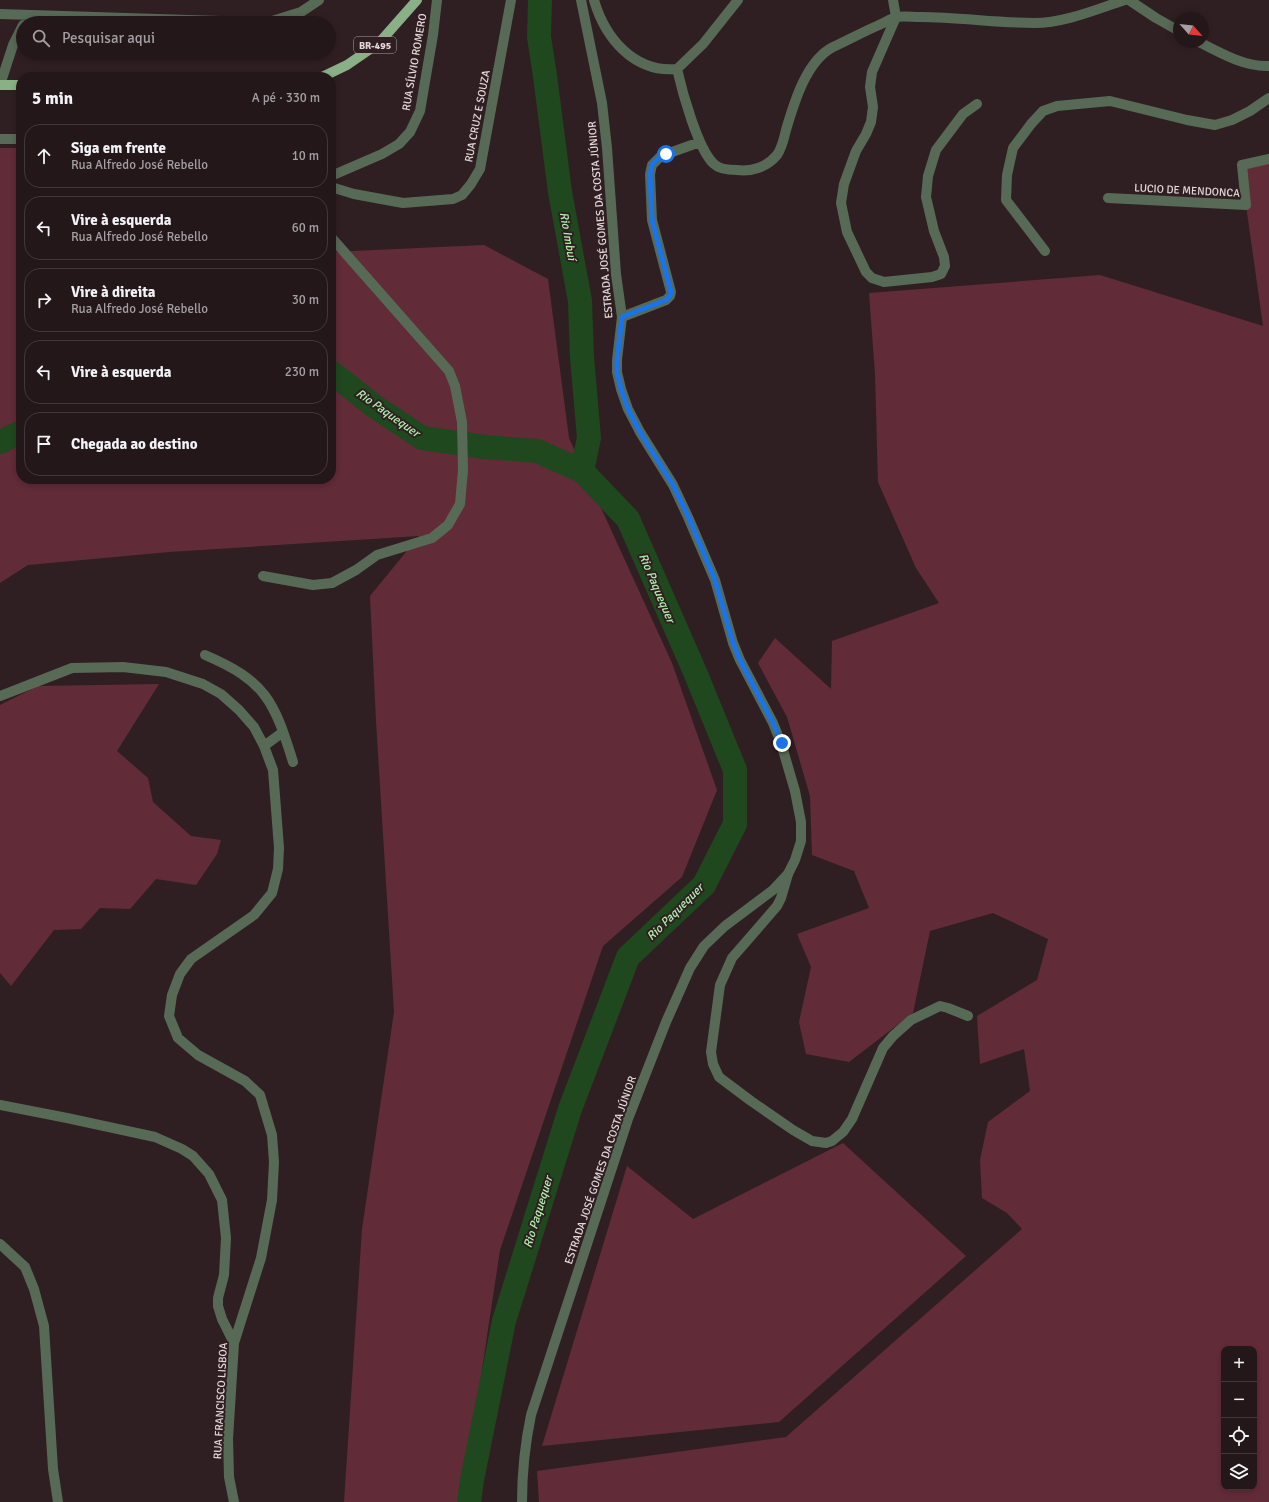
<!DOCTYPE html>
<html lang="pt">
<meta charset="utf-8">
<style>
body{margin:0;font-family:Signika,sans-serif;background:#302427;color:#f1f3f6}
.controls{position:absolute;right:12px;bottom:12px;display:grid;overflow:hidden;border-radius:8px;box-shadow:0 2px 6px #0003}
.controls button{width:36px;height:36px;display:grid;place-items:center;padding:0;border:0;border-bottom:1px solid #413639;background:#24171a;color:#f1f3f6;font:20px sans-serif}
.compass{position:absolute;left:1173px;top:12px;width:36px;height:36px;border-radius:50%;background:#24171a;box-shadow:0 2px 6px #0003;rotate:117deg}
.stop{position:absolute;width:12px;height:12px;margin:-9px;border:3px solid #1a73e8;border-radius:50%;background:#fff}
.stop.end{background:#1a73e8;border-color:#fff;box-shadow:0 1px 4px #0008}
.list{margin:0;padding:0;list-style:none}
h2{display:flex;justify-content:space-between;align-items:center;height:52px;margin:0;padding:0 16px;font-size:17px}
h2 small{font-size:13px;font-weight:400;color:#a39fa2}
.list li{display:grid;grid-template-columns:26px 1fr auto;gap:12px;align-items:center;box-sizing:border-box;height:64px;margin:0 8px 8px;padding:0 8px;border:1px solid #413639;border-radius:16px}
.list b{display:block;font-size:15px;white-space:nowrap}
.list p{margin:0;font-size:13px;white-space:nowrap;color:#a39fa2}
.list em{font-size:13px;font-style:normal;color:#a39fa2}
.icon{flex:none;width:22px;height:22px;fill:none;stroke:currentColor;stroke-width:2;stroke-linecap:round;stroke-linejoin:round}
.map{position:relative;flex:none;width:1269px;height:1502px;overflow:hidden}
.search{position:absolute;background:#24171a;box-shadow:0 2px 6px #0003;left:16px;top:16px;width:320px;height:44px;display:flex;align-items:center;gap:10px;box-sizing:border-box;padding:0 14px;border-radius:22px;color:#a39fa2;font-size:15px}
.panel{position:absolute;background:#24171a;box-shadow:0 2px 6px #0003;left:16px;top:72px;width:320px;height:412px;border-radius:16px}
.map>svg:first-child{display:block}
.green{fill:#622b38;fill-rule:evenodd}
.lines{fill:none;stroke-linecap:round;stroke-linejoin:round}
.river{stroke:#1f481e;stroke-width:24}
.minor{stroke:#576a56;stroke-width:10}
.tertiary{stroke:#576a56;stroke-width:10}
.primary{stroke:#8ab087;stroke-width:10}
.route{stroke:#1a73e8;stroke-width:5}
.labels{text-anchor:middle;stroke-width:4;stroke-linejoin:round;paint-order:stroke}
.shield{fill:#301f22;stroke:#afa1a4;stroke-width:1}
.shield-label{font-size:10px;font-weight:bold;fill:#e5d9db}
.street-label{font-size:11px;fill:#e5d9db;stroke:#301f22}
.water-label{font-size:12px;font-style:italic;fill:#b0f1ad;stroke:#301f22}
</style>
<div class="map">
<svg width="1269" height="1502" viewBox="0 0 1269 1502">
<rect width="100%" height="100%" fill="#301f22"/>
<path class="green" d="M0,148H21V479H331V252L484,245L548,279L569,438L672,663L717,790L682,877L603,946L500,1250L462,1502H344L362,1229L394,1012L376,721L370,596L419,536L169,552L28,565L0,583Z
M1269,159V1502H539L537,1471L786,1437L1022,1229L1007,1213L982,1198L980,1160L988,1122L1030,1091L1024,1049L980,1064L977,1016L1037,980L1048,939L993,913L930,931L913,1013L849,1062L806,1054L799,1022L811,967L797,934L869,908L854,871L812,855L810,796L787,717L758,663L775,638L831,689L832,641L939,603L916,568L878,482L875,374L869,293L1100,275L1263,326L1246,205L1242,165ZM1224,1349H1254V1487H1224Z
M159,684L117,751L148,778L153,802L191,836L221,840L217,854L196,885L156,879L130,909L100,908L81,929L54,930L11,986L0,973V705L38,686Z
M843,1143L966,1256L779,1422L542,1446L627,1166L693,1219Z"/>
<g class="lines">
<path class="river" d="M540,0L539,37L545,76L560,192L580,301L582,357L589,438L582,471
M331,372L374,406L422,438L485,447L537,451L582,471L628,519L695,672L735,770V824L704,885L628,957L570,1109L504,1321L472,1480L469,1502
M0,442L21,432"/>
<path class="minor" d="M594,0C605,38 634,73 677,69
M893,0L896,17L872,72L870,87L873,107L871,122L866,134L856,151L844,184L841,203L847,232L866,272L872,278L884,282L932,277L941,274L945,266L944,257L934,231L926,197L928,176L936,150L963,114L977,104
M1129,0L1156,18L1179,31
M0,14L252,22L272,21L301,12L319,0
M1199,42C1220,53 1245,67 1269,66
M677,69C682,91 698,150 714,164C719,169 729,170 737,170C752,172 767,167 777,155C782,148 784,138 786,130C794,103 806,61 833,47C848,40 863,32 879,25C884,23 890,19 896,17C903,16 912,17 920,17C958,17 996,23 1034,23C1065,23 1097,9 1125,0
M677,69L703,44L738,0
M0,85L13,45L23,25
M0,139H21
M331,176L382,154L399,144L410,132L420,111L433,35L437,0
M1108,198L1246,205L1242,165L1269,159
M1045,251L1006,200L1007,175L1013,148L1031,124L1043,111L1057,106L1110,101L1187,120L1215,125L1232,120L1250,111L1269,98
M622,317L666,300L670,296L671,292L652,220L650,174L652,165L661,156L700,142
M263,576L313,585L332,583L356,570L377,555L432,538L448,525L460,504L463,470L462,422L455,386L449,371L331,237
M205,655C266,681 274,701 293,762
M0,696L72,668L123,667L166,672L203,684L221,694L239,710L254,727L264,746L273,770L279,848L278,869L272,893L254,915L191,959L180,974L172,995L169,1016L178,1038L198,1055L245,1081L260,1095L272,1135L274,1162L272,1200L261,1258L234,1343L228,1439L229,1477L234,1502
M264,746L283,732
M788,874L781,898L777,906L732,958L720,985L711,1052L713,1064L719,1077L751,1101L793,1130L812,1141L826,1143L832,1141L843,1132L852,1119L883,1048L893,1036L911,1020L940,1006L948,1008L968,1016
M0,1105L67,1118L155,1137L182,1149L193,1156L209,1174L222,1200L226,1238L224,1275L218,1298V1306L222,1319L234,1343
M0,1244L25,1267L34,1289L44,1326L53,1469L58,1502"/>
<path class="tertiary" d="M331,187L354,194L403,203L453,199L462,195L471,184L480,169L511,0
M522,1502C522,1472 525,1444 531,1415L628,1119L666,1022L690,968L704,946L725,926L773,890L788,874L795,860L801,841V822L795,791L781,743L773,723L740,660L733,643L715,580L688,517L673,485L640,432L628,409L621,389L617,372V360L622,317L616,274L607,148L602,103L581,0"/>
<path class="primary" d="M322,77L347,65L379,43L417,0
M0,85H21"/>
</g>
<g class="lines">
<path class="route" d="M666,154L656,160L652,165L650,174L652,220L671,292L670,296L666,300L622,317L617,360V372L621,389L628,409L640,432L673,485L688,516L715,580L733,643L740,660L773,723L782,743"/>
</g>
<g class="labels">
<rect class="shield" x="354" y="37" width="42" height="16" rx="3"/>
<g class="shield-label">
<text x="375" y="49">BR-495</text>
</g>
<g class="street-label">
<text transform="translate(414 62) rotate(-80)" y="4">RUA SÍLVIO ROMERO</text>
<text transform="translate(477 116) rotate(-79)" y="4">RUA CRUZ E SOUZA</text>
<text transform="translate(1187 190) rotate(3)" y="4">LUCIO DE MENDONCA</text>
<text transform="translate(600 220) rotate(-95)" y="4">ESTRADA JOSÉ GOMES DA COSTA JÚNIOR</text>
<text transform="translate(600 1170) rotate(-71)" y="4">ESTRADA JOSÉ GOMES DA COSTA JÚNIOR</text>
<text transform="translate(220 1401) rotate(-87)" y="4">RUA FRANCISCO LISBOA</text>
</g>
<g class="water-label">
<text transform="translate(568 236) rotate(80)" y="4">Rio Imbuí</text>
<text transform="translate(388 413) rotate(35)" y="4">Rio Paquequer</text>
<text transform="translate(657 588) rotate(67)" y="4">Rio Paquequer</text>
<text transform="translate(675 912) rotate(-45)" y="4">Rio Paquequer</text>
<text transform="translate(538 1212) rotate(-73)" y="4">Rio Paquequer</text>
</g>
</g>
</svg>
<div class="controls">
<button>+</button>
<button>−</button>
<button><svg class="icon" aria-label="locate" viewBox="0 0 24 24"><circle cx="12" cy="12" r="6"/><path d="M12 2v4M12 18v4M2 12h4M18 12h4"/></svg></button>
<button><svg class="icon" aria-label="layers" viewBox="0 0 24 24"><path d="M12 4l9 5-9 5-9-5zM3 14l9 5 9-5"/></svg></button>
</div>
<svg class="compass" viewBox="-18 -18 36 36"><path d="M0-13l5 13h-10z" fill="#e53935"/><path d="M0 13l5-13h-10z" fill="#a39fa2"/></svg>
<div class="stop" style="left:666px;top:154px"></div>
<div class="stop end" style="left:782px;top:743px"></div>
<div class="search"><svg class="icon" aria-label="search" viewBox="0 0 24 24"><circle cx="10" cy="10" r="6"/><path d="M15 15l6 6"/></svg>Pesquisar aqui</div>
<section class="panel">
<h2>5 min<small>A pé · 330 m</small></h2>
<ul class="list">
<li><svg class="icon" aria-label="ahead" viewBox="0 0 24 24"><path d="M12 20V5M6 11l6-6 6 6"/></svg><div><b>Siga em frente</b><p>Rua Alfredo José Rebello</p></div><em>10 m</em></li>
<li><svg class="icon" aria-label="left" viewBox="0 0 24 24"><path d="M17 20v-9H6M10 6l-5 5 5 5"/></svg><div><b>Vire à esquerda</b><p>Rua Alfredo José Rebello</p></div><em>60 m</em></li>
<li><svg class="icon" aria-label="right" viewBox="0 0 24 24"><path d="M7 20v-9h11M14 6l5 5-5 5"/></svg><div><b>Vire à direita</b><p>Rua Alfredo José Rebello</p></div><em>30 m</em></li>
<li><svg class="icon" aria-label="left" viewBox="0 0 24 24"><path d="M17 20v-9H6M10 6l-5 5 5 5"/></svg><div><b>Vire à esquerda</b></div><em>230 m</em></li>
<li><svg class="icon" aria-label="arrive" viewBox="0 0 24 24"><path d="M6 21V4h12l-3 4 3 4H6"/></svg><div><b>Chegada ao destino</b></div></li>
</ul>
</section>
</div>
